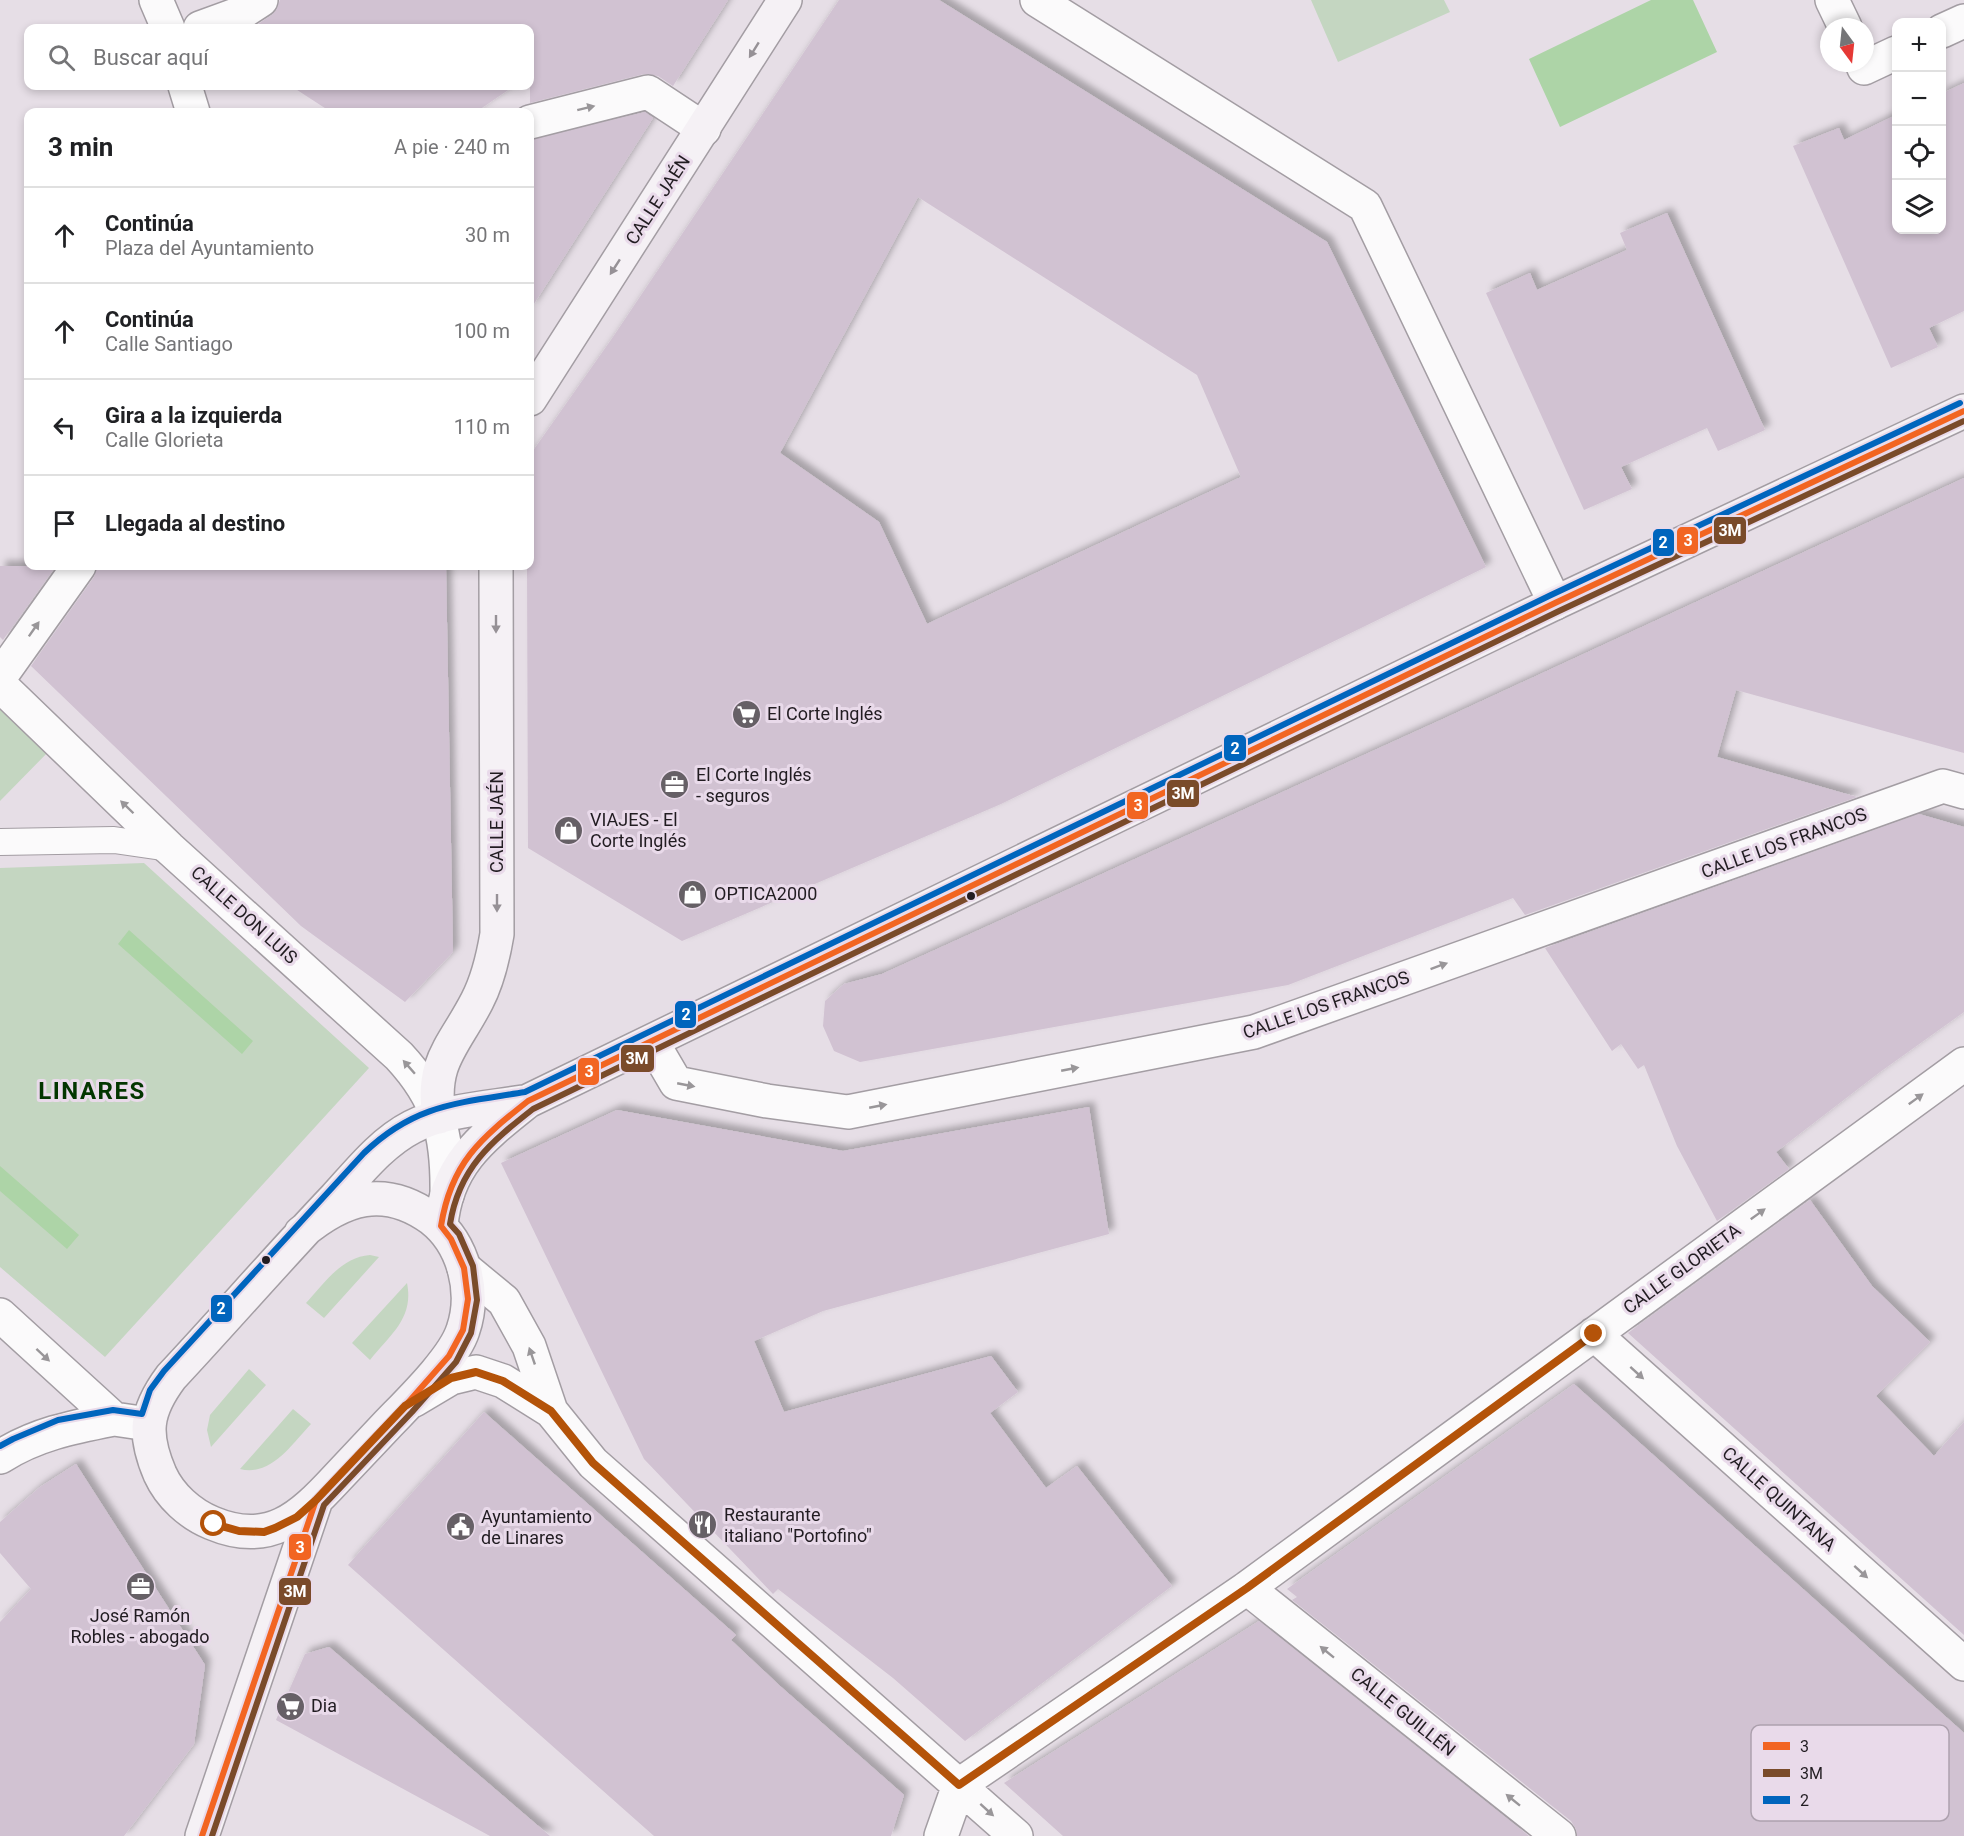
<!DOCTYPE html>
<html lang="es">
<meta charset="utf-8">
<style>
body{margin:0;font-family:Roboto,sans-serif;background:#f2f2f2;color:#202124}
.controls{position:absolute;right:18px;top:18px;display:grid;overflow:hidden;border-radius:12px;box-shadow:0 3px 9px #0003}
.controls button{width:54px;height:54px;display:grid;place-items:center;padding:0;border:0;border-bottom:2px solid #e0e0e0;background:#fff;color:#202124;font:30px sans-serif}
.compass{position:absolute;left:1820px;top:18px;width:54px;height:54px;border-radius:50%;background:#fff;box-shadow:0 3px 9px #0003;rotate:165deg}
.stop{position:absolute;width:18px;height:18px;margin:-14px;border:4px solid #b45309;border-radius:50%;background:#fff}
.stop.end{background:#b45309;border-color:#fff;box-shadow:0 2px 6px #0008}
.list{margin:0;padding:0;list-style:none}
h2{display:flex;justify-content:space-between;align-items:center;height:78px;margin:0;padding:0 24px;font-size:26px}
h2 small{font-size:20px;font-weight:400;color:#757577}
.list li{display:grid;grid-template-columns:39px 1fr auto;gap:18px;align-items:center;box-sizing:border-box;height:96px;padding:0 24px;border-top:2px solid #e0e0e0}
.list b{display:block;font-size:22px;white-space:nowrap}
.list p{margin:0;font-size:20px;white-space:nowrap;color:#757577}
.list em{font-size:20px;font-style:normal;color:#757577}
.icon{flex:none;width:33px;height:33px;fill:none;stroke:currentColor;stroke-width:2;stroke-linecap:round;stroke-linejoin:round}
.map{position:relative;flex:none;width:1964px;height:1836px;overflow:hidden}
.search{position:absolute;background:#fff;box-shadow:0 3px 9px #0003;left:24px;top:24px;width:510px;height:66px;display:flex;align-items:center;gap:15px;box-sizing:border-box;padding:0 21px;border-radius:12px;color:#757577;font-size:22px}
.panel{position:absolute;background:#fff;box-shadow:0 3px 9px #0003;left:24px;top:108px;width:510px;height:462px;border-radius:12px}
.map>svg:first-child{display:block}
.green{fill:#c4d6c1}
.water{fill:#add4a7}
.building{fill:#d1c2d2;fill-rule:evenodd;filter:url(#shadow)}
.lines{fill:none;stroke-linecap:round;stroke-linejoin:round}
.lane-casing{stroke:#a39da3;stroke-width:28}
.street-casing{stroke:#a39da3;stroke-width:36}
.secondary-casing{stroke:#a39da3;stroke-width:36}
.lane{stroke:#fbfafb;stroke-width:26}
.street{stroke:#fbfafb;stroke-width:33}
.secondary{stroke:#f5f1f5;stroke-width:33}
.bus-1-casing{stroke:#e9daea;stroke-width:10}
.bus-2-casing{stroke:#e9daea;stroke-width:10}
.bus-3-casing{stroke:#e9daea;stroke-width:10}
.bus-1{stroke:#f26522;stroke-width:6}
.bus-2{stroke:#7a4b2a;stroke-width:6}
.bus-3{stroke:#0065bd;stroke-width:6}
.oneway{fill:#969196}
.oneway2{fill:#999699}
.route{stroke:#b45309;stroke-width:8}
.bus-dot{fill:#211c21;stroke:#e9daea;stroke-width:2}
.labels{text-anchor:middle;stroke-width:6;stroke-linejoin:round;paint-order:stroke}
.street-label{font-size:18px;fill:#211c21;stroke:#e9daea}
.poi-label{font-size:18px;fill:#211c21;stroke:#e9daea;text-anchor:start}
.district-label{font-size:24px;font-weight:bold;letter-spacing:1.5px;fill:#033600;stroke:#e9daea}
.key{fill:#e9daea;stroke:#ada1ae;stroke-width:1.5}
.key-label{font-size:16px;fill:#211c21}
.line-badge{stroke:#e9daea;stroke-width:2}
.badge-label{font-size:16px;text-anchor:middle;font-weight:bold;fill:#fff}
</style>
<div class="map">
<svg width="1964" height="1836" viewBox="0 0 1964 1836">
<defs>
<filter id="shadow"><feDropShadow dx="5.5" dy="-5.5" stdDeviation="3" flood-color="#0004"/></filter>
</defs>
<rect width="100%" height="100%" fill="#e6dee6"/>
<path class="green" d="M1311,0H1444L1450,12L1338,62Z
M0,702L52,748L0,801Z
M144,863L369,1068L105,1357L0,1267V868Z
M370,1255L379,1257L324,1318L306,1303C324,1284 341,1257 370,1255Z
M407,1283C414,1318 391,1334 370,1360L352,1343Z
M249,1369L266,1385L211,1447L207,1430L210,1415Z
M293,1409L311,1424C292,1444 271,1477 240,1469Z"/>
<path class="water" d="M1651,0H1693L1717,52L1560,127L1529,59Z
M129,930L253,1041L242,1054L118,944Z
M0,1166L79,1235L67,1249L0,1191Z"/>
<path class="building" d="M280,0H728L673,86L658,76L644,74L530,103V28H252L272,15L277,9Z
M839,0H939L1327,242L1486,567L1001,804L682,941L528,848L527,566H530V455L613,337ZM918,197L1197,375L1241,477L927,624L879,522L780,453Z
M1964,83V311L1929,328L1938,347L1891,368L1793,146L1839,128L1844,140L1896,115V230H1941V94Z
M291,86H514L476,112H331Z
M645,112L653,118L530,310V140Z
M1667,213L1765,430L1718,451L1707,428L1621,467L1632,489L1584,510L1486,293L1530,273L1537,290L1627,250L1620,233Z
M1964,478V753L1736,690L1717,757L1857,797L1525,915L1513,898L1288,985L860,1062L834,1051L823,1026L825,1001L844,984L882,974L1443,719Z
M0,566H56L3,640L0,637Z
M97,566H446L453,952L405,1002L301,926L31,666L94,577Z
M1919,814L1964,827V1012L1880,1072L1776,1152L1789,1169L1717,1221L1677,1146L1644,1065L1638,1069L1621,1044L1612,1051L1545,948Z
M1089,1107L1109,1234L823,1311L754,1341L784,1412L991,1356L1018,1392L990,1413L1046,1488L1077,1466L1172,1586L965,1741L893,1678L778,1589L773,1594L644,1459L501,1163L617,1110L843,1151Z
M1810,1200L1872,1286L1930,1342L1876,1396L1934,1456L1964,1422V1635L1628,1333Z
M1574,1384L1964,1733V1836H1577L1576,1829L1571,1821L1292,1600L1297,1597L1287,1589Z
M484,1412L736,1635L731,1640L780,1686L904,1795L891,1836H654L348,1565Z
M76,1464L205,1665L194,1744L124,1836H0V1622L31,1589L0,1553V1522L40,1487Z
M1259,1621L1529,1836H1063L1004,1783Z
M329,1647L550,1836H490L276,1720L305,1654Z"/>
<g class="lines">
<defs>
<path id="lane" d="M0,842L114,840L169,848"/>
<path id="street" d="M156,0L168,28
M1037,0L1365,206L1555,603
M1832,0L1845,27
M200,28L241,13L261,0
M1942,31L1964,21
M1862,63L1864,68L1896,53
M185,86L193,112
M530,122L648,92L704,129
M0,677L79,566
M0,685L169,848L399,1056C440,1100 448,1137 447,1195
M652,1042L676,1083L767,1101L848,1112L1254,1032L1943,786L1964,792
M464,1268L504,1301L529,1346L551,1411
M0,1315L114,1419L148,1424
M1594,1334L1964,1664
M414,1400L451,1378L476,1372L503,1381L551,1411L593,1463L1016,1836
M0,1457C36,1434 73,1427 114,1419
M1247,1588L1559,1836
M959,1785L1247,1588L1964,1064
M941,1836L959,1785"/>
<path id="secondary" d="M530,399L785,0
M439,1117C430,1062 454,1046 477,1001C488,980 493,958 497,934L496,566
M441,1226C446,1164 483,1137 528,1101L1555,603L1964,411
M301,1233C343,1198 384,1184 432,1219C464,1244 476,1292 463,1330C454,1359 408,1403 387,1425C370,1443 353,1461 337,1478C300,1518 269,1547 212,1523C190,1514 170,1496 160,1474C143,1434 145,1412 171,1377C226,1318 279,1257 335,1198C358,1173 381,1143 412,1127C445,1110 487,1108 523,1102
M202,1836L316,1500"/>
</defs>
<use href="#lane" class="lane-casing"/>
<use href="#street" class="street-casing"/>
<use href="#secondary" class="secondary-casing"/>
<use href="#lane" class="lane"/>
<use href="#street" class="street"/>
<use href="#secondary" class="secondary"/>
<defs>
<path id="bus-1" d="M202,1836L316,1500L405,1406L449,1356L463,1330L468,1299L464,1268L451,1239L441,1226C451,1163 480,1139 528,1101L1555,603L1964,411"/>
<path id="bus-2" d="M212,1836L324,1505L412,1412L456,1362L471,1333L477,1300L473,1266L459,1234L450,1224C459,1168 491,1142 533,1109L1559,611L1964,421"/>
<path id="bus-3" d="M0,1446L13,1439L58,1420L113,1410L142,1414L150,1390L164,1371L364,1153C415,1104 459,1103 525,1092L1551,595L1960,403"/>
</defs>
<use href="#bus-1" class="bus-1-casing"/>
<use href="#bus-2" class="bus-2-casing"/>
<use href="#bus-3" class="bus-3-casing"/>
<use href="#bus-1" class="bus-1"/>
<use href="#bus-2" class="bus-2"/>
<use href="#bus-3" class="bus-3"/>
</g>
<defs><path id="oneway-solid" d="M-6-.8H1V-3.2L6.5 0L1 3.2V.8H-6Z" transform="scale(1.5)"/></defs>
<g class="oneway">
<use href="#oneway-solid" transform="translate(754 50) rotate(122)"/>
<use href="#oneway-solid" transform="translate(615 267) rotate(123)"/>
<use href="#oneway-solid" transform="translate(496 624) rotate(90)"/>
<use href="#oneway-solid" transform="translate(497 903) rotate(90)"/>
</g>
<g class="oneway2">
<use href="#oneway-solid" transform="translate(586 108) rotate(-14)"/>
<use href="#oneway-solid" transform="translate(34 629) rotate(-55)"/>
<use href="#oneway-solid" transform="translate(127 807) rotate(-136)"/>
<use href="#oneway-solid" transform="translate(1439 966) rotate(-20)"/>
<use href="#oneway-solid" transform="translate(409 1067) rotate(-131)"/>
<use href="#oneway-solid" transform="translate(1070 1069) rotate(-11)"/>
<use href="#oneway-solid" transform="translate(686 1085) rotate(11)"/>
<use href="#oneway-solid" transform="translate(1916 1099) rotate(-36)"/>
<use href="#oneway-solid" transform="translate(878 1106) rotate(-11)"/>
<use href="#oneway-solid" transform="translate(1758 1214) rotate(-36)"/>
<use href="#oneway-solid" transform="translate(43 1355) rotate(43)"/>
<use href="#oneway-solid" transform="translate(532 1356) rotate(-109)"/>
<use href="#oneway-solid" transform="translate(1637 1373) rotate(42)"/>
<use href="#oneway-solid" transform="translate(1861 1572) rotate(42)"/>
<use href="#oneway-solid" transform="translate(1327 1652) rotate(-141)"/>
<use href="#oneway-solid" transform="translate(1513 1800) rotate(-141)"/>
<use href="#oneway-solid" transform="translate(987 1810) rotate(42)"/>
</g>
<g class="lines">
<path class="route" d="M214,1524L239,1531L264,1532L275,1528L297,1517L316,1500L405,1406L451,1378L476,1372L503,1381L551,1411L593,1463L959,1785L1247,1588L1594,1334"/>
</g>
<defs>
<symbol id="supermarket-disc" viewBox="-11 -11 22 22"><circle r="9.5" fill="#666066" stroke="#e9daea"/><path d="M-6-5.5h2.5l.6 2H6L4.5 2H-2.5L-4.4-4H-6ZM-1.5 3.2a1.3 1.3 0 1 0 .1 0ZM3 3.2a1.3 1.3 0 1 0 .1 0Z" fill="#fff"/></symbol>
<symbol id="office-disc" viewBox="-11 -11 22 22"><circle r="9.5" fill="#666066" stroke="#e9daea"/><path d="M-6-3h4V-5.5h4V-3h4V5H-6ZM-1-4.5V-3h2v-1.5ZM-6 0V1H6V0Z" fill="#fff"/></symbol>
<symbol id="shop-disc" viewBox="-11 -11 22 22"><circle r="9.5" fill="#666066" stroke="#e9daea"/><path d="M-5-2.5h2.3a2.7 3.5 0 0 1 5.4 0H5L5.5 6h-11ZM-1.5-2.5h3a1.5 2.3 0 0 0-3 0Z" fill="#fff"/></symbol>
<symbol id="restaurant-disc" viewBox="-11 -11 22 22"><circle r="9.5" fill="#666066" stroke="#e9daea"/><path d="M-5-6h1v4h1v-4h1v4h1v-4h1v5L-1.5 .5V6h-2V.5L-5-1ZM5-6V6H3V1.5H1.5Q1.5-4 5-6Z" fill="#fff"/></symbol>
<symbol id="civic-disc" viewBox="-11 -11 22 22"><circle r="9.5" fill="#666066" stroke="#e9daea"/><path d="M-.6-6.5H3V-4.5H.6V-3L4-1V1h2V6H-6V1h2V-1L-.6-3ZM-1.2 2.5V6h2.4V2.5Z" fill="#fff"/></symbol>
</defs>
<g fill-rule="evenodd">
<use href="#supermarket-disc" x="730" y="698" width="33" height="33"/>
<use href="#office-disc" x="658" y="768" width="33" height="33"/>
<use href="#shop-disc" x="552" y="814" width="33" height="33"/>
<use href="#shop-disc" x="676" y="878" width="33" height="33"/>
<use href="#restaurant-disc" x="686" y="1508" width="33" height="33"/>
<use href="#civic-disc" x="444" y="1510" width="33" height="33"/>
<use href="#office-disc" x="124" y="1570" width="33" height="33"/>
<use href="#supermarket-disc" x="274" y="1690" width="33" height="33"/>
</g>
<g class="bus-dot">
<circle cx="971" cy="896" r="5"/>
<circle cx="266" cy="1260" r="5"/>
</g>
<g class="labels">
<g class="street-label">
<text transform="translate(658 200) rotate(-57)" y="6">CALLE JAÉN</text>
<text transform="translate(497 822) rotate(-90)" y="6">CALLE JAÉN</text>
<text transform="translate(1784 843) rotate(-20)" y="6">CALLE LOS FRANCOS</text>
<text transform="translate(244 915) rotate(42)" y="6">CALLE DON LUIS</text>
<text transform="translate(1326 1005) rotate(-19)" y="6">CALLE LOS FRANCOS</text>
<text transform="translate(1682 1269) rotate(-36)" y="6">CALLE GLORIETA</text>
<text transform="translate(1779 1499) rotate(42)" y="6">CALLE QUINTANA</text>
<text transform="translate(1403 1712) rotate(39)" y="6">CALLE GUILLÉN</text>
</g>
<g class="poi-label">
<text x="767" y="720">El Corte Inglés</text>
<text x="696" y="781">El Corte Inglés<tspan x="696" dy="21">- seguros</tspan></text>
<text x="590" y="826">VIAJES - El<tspan x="590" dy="21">Corte Inglés</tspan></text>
<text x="714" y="900">OPTICA2000</text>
<text x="724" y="1521">Restaurante<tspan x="724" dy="21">italiano "Portofino"</tspan></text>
<text x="481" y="1523">Ayuntamiento<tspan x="481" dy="21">de Linares</tspan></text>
<text x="140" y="1622" text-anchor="middle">José Ramón<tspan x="140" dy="21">Robles - abogado</tspan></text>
<text x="311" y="1712">Dia</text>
</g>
<g class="district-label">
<text x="92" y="1099">LINARES</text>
</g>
</g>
<rect x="1751" y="1725" width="198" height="96" rx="9" class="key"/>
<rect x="1763" y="1742" width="27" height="8" fill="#f26522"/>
<rect x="1763" y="1769" width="27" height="8" fill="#7a4b2a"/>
<rect x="1763" y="1796" width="27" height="8" fill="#0065bd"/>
<g class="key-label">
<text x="1800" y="1752">3</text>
<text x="1800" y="1779">3M</text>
<text x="1800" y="1806">2</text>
</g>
<g class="line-badge">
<rect x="1713" y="516" width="34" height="29" rx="6" fill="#7a4b2a"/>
<rect x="1676" y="526" width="23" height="29" rx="6" fill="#f26522"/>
<rect x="1652" y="528" width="23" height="29" rx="6" fill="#0065bd"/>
<rect x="1223" y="734" width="24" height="28" rx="6" fill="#0065bd"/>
<rect x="1166" y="779" width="34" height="29" rx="6" fill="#7a4b2a"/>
<rect x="1126" y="791" width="23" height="29" rx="6" fill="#f26522"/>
<rect x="674" y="1000" width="23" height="29" rx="6" fill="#0065bd"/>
<rect x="620" y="1044" width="35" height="29" rx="6" fill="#7a4b2a"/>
<rect x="577" y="1057" width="23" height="29" rx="6" fill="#f26522"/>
<rect x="210" y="1294" width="23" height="29" rx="6" fill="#0065bd"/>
<rect x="288" y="1533" width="24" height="28" rx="6" fill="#f26522"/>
<rect x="278" y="1577" width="34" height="29" rx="6" fill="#7a4b2a"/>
</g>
<g class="badge-label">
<text x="1730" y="536">3M</text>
<text x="1688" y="546">3</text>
<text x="1663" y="548">2</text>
<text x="1235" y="754">2</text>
<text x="1183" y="799">3M</text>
<text x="1138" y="811">3</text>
<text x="686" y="1020">2</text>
<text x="637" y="1064">3M</text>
<text x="589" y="1077">3</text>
<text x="221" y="1314">2</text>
<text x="300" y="1553">3</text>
<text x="295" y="1597">3M</text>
</g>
</svg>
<div class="controls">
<button>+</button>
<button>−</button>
<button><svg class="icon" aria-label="locate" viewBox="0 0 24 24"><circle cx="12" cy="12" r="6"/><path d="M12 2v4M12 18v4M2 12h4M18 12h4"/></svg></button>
<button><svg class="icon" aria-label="layers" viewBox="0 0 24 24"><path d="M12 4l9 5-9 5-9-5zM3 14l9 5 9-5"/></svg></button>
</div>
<svg class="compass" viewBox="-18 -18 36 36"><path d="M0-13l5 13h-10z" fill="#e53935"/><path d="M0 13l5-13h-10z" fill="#757577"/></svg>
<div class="stop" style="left:214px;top:1524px"></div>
<div class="stop end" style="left:1594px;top:1334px"></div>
<div class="search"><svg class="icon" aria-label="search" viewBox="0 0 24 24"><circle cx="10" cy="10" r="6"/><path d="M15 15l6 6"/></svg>Buscar aquí</div>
<section class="panel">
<h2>3 min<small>A pie · 240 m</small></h2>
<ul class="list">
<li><svg class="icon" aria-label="ahead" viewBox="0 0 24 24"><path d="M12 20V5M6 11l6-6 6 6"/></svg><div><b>Continúa</b><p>Plaza del Ayuntamiento</p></div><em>30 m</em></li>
<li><svg class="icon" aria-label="ahead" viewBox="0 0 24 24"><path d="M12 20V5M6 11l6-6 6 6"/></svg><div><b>Continúa</b><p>Calle Santiago</p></div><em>100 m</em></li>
<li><svg class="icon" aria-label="left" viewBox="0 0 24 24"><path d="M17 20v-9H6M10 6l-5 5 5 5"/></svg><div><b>Gira a la izquierda</b><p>Calle Glorieta</p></div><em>110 m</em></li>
<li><svg class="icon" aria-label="arrive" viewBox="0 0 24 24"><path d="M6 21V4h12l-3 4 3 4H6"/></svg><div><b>Llegada al destino</b></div></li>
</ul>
</section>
</div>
